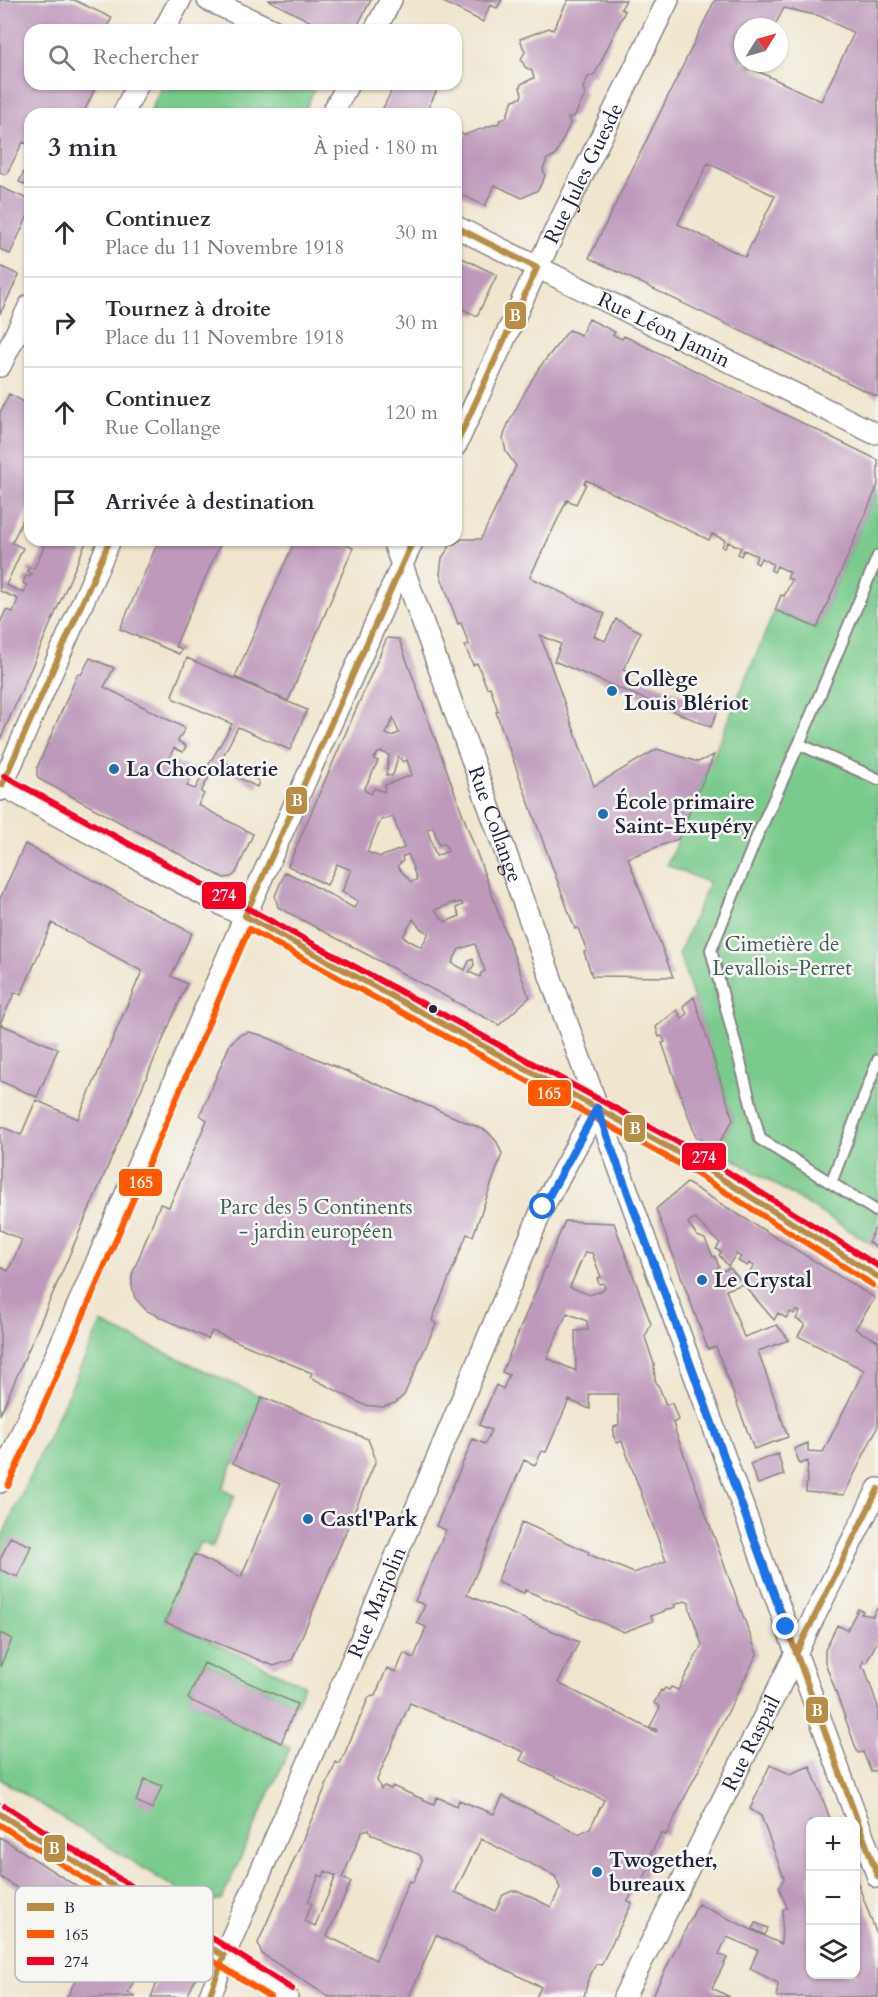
<!DOCTYPE html>
<html lang="fr">
<meta charset="utf-8">
<style>
body{margin:0;font-family:Cardo,serif;background:#f2f2f3;color:#2b2b33}
.controls{position:absolute;right:18px;bottom:18px;display:grid;overflow:hidden;border-radius:12px;box-shadow:0 2px 4px #0004}
.controls button{width:54px;height:54px;display:grid;place-items:center;padding:0;border:0;border-bottom:2px solid #e1e1e2;background:#fff;color:#2b2b33;font:30px sans-serif}
.compass{position:absolute;left:734px;top:18px;width:54px;height:54px;border-radius:50%;background:#fff;box-shadow:0 2px 4px #0004;rotate:53deg}
.stop{position:absolute;width:18px;height:18px;margin:-14px;border:4px solid #1a73e8;border-radius:50%;background:#fff}
.stop.end{background:#1a73e8;border-color:#fff;box-shadow:0 2px 6px #0008}
.list{margin:0;padding:0;list-style:none}
h2{display:flex;justify-content:space-between;align-items:center;height:78px;margin:0;padding:0 24px;font-size:26px}
h2 small{font-size:20px;font-weight:400;color:#7c7c81}
.list li{display:grid;grid-template-columns:39px 1fr auto;gap:18px;align-items:center;box-sizing:border-box;height:90px;padding:0 24px;border-top:2px solid #e1e1e2}
.list b{display:block;font-size:22px;white-space:nowrap}
.list p{margin:0;font-size:20px;white-space:nowrap;color:#7c7c81}
.list em{font-size:20px;font-style:normal;color:#7c7c81}
.icon{flex:none;width:33px;height:33px;fill:none;stroke:currentColor;stroke-width:2;stroke-linecap:round;stroke-linejoin:round}
.map{position:relative;flex:none;width:878px;height:1997px;overflow:hidden}
.search{position:absolute;background:#fff;box-shadow:0 2px 4px #0004;left:24px;top:24px;width:438px;height:66px;display:flex;align-items:center;gap:15px;box-sizing:border-box;padding:0 21px;border-radius:18px;color:#7c7c81;font-size:22px}
.panel{position:absolute;background:#fff;box-shadow:0 2px 4px #0004;left:24px;top:108px;width:438px;height:438px;border-radius:18px}
.map>svg:first-child{display:block}
.green{fill:#79ca8c;stroke:#4e7664;stroke-width:1.5}
.building{fill:#be99bb;fill-rule:evenodd}
.lines{fill:none;stroke-linecap:round;stroke-linejoin:round}
.lane-casing{stroke:#898484;stroke-width:14}
.street-casing{stroke:#898484;stroke-width:24}
.lane{stroke:#fff;stroke-width:10}
.street{stroke:#fff;stroke-width:21}
.bus-1-casing{stroke:#f6f6f2;stroke-width:10}
.bus-2-casing{stroke:#f6f6f2;stroke-width:10}
.bus-3-casing{stroke:#f6f6f2;stroke-width:10}
.bus-1{stroke:#b88e46;stroke-width:6}
.bus-2{stroke:#ff5a00;stroke-width:6}
.bus-3{stroke:#f50024;stroke-width:6}
.route{stroke:#1a73e8;stroke-width:8}
.poi-dot{fill:#1f6fb2;stroke:#f6f6f2;stroke-width:2}
.bus-dot{fill:#22223b;stroke:#f6f6f2;stroke-width:2}
.labels{text-anchor:middle;stroke-width:5;stroke-linejoin:round;paint-order:stroke}
.street-label{font-size:21px;fill:#22223b;stroke:#f6f6f2}
.poi-label{font-size:21px;font-weight:bold;fill:#22223b;stroke:#f6f6f2;text-anchor:start}
.park-label{font-size:21px;fill:#405d57;stroke:#f6f6f2}
.key{fill:#f6f6f2;stroke:#b6b6bb;stroke-width:1.5}
.key-label{font-size:16px;fill:#22223b}
.line-badge{stroke:#f6f6f2;stroke-width:2}
.badge-label{font-size:16px;text-anchor:middle;font-weight:bold;fill:#fff}
</style>
<div class="map">
<svg width="878" height="1997" viewBox="0 0 878 1997">
<rect width="100%" height="100%" fill="#f6f6f2"/>
<filter id="ink" filterUnits="userSpaceOnUse"><feTurbulence type="fractalNoise" baseFrequency=".0167" numOctaves="2"/><feDisplacementMap in="SourceGraphic" scale="12" xChannelSelector="R" yChannelSelector="G"/><feConvolveMatrix kernelMatrix="1 2 1 2 8 2 1 2 1" color-interpolation-filters="sRGB"/></filter>
<filter id="wash" filterUnits="userSpaceOnUse"><feTurbulence type="fractalNoise" baseFrequency=".008" numOctaves="4" result="noise"/><feDisplacementMap in="SourceGraphic" scale="24" xChannelSelector="R" yChannelSelector="G"/><feGaussianBlur stdDeviation="1.35" result="paint"/><feColorMatrix in="noise" values="0 0 0 0 0 0 0 0 0 0 0 0 0 0 0 0 0 1.4 0 .05"/><feComposite in="paint" operator="in"/></filter>
<g filter="url(#wash)">
<rect width="100%" height="100%" fill="#f0e5ce"/>
<path class="green" d="M163,84H317L303,114H149Z
M878,484V1248L716,1148L733,1120L679,953L709,883L667,865L775,610L817,628Z
M101,1323L262,1397L222,1489L235,1496L212,1547L200,1542L165,1621L304,1685L297,1704L204,1663L188,1699L290,1748L222,1899L199,1903L0,1779V1541Z"/>
<g id="blocks">
<path class="building" d="M0,0H74L112,18L105,30H30V84H97L83,114H30V145L23,142L6,175L0,172Z
M268,0H371L355,30H327Z
M444,0H502L497,8L490,5L483,22L443,2Z
M568,0H626L621,9L625,11L595,74L588,77L583,88L585,95L574,117L568,118L570,124L555,156L547,159L543,169L545,176L538,190L522,198L495,185L485,206L456,192V131L464,135L499,123L500,120L506,118L513,100L521,98L522,94L520,88L521,84L534,78L532,71L525,67L521,59L525,52L520,39L549,28L553,30Z
M715,0H878V397L589,258ZM784,8L820,16L854,33L821,101L753,69L756,63H743V27H774ZM708,163L775,196L745,257L678,224Z
M395,84H434L437,90L429,106L432,114H380Z
M24,172L30,175V187L19,182Z
M0,187L30,200V211L10,254L0,249Z
M456,255L497,275L477,316L456,306Z
M0,266L19,275L0,314Z
M589,319L615,332L613,335L622,339L624,336L878,460V485L817,628L775,610L781,595L784,596L792,580L787,578L790,572L777,566L774,572L771,570L773,564L761,558L758,564L755,562L757,556L744,550L741,556L738,554L741,548L728,542L725,548L722,547L725,540L712,534L709,540L586,480L584,483L586,484L576,504L567,500L530,577L605,614L594,636L605,641L616,619L641,632L623,670L718,710L711,727L554,661L561,644L540,635L594,786L657,749L698,762L714,755L678,839L628,858L673,977L592,976L584,952L587,951L578,928L575,929L503,732L496,712L498,711L490,687L487,688L477,663L473,665L465,646L469,645L461,623L458,624L440,574L442,558L450,546L462,539H481L516,466L506,452L503,438L508,424L526,390L539,368L569,330L581,335Z
M9,394L30,405V504L12,543L23,548L6,585L24,593L27,585L23,583L26,576L30,577L32,574L27,572L29,567L34,569L44,547L42,543L35,540H87L0,740V623L6,610L13,612L18,599L0,591V413Z
M159,540H222L175,646L182,649L179,654L120,629Z
M295,540H335L353,548L288,701L235,677Z
M387,638L399,639L528,994L530,997L499,1025L278,907L275,896L285,872L307,882L354,908L358,901L342,892L351,870L337,864L327,885L288,866ZM393,718L399,733L391,736L386,734ZM382,752L389,755L386,775L392,776L394,772L398,756L403,762L407,760L412,775L385,785L384,792L374,788L371,794L364,790L378,761L374,759L378,753ZM393,817L404,848L380,857L367,852L381,820ZM433,827L439,845L444,843L448,851L436,856L427,829ZM408,854L417,880L411,882L397,866L403,861L402,857ZM455,902V904L461,902L463,905L456,908L460,916L445,922L435,910ZM413,919L421,929L429,933L421,947L403,937ZM475,944L485,971L481,973L480,977L469,972L474,965L473,959L469,961L465,970L452,963L459,949Z
M90,658L114,668L104,687L185,728L178,741L186,746L183,752L174,748L169,758L194,771L187,786L195,789L232,724L174,699L172,695L187,658L307,710L290,750L238,727L221,760L259,781L257,787L215,766L201,792L204,794L198,805L253,834L236,873L231,877L224,878L39,779L37,775V768L78,673L81,675Z
M25,844L192,933L171,976L187,984L0,1415V1267L8,1271L22,1240L0,1230V1126L21,1135L36,1100L78,1119L142,971L52,923L21,995L15,992L0,1024L58,1049L37,1097L0,1081V899Z
M694,997L733,1120L716,1148L696,1137L662,1043L665,1042L662,1036L659,1037L656,1027L677,1010L682,1019L687,1014L683,1006Z
M248,1032L261,1035L487,1131L497,1142L502,1154L473,1236L467,1234L432,1320L436,1324L404,1395L395,1403L383,1407L364,1405L310,1377L312,1373L212,1331L208,1339L147,1311L135,1298L132,1286V1275L160,1204L169,1207L207,1120L200,1115L230,1044L239,1035Z
M687,1183L875,1298L855,1329L878,1341V1426L844,1495L806,1492L808,1461L800,1464L794,1449L808,1443V1451L823,1452L864,1370L798,1336L805,1324L796,1319L800,1312L796,1310L794,1314L791,1312L786,1318L778,1313L774,1320L743,1284L726,1290L744,1337L777,1325L789,1340L758,1351L788,1437L754,1449L716,1347L708,1349L656,1209ZM694,1218L720,1243L716,1249L721,1252L719,1255L728,1266L736,1254L741,1257L738,1261L747,1266L749,1263L754,1266L743,1283L730,1268L717,1273L715,1269L719,1267L715,1256L713,1257L705,1239L697,1236L688,1223Z
M565,1221L614,1223L651,1324L645,1337L654,1364L655,1380L660,1389L666,1405L672,1403L678,1420L673,1423L676,1433L757,1654L668,1831L666,1835L661,1833L649,1858L653,1860L641,1884L638,1882L628,1901L632,1903L601,1965L596,1964L588,1980L584,1997H536L541,1987L436,1935L409,1997H329L262,1954L258,1943L335,1765L336,1762L340,1764L369,1697L375,1696L387,1668L396,1672L404,1653L414,1658L426,1627L417,1623L425,1605L415,1601L446,1530L436,1526L473,1439L485,1444L491,1430L479,1425L496,1385L503,1389L509,1375L502,1372ZM585,1252L592,1253L601,1277L597,1278L599,1284L603,1283L605,1287L603,1290L590,1295L570,1287ZM567,1313L587,1321L588,1330L575,1331L576,1371L547,1358ZM589,1394H618L619,1425L614,1427L613,1435L617,1443L622,1441L666,1561L634,1573L588,1554L589,1552L522,1522L497,1582L524,1593L525,1590L624,1632L653,1621L651,1616L675,1607L674,1605L685,1601L689,1603L690,1610L702,1645L678,1690L671,1687L669,1690L665,1688L663,1691L661,1690L654,1703L660,1707L650,1727L657,1730L656,1732L558,1683L579,1642L467,1595L524,1460L535,1465L542,1451L546,1452L569,1400L590,1409ZM410,1703L524,1752L520,1760L604,1800L590,1828L579,1834L503,1796L494,1814L459,1800L457,1806L437,1797L434,1804L392,1786L391,1789L384,1786L381,1789L377,1780ZM369,1829L371,1834L420,1855L422,1861L413,1882L409,1881L376,1960L327,1936L351,1882L342,1878L362,1831ZM481,1839L555,1876L560,1888L551,1907L519,1891H512L503,1895L495,1911L455,1892ZM325,1871L336,1876L315,1926L304,1921L312,1904L308,1902L319,1875L323,1877Z
M876,1227L878,1229V1248L868,1242Z
M262,1397L368,1439L376,1460L292,1660L274,1666L165,1622L194,1554L241,1577L280,1484L233,1463Z
M778,1454L784,1475L758,1484L750,1464Z
M10,1537L31,1546L18,1577L0,1570V1560Z
M878,1606V1640L866,1663L863,1661L861,1667L865,1669L878,1707V1770L871,1772L863,1752L858,1753L857,1751L825,1662V1650L837,1625L847,1630L858,1609L863,1611L861,1614L873,1616Z
M0,1633L12,1639L0,1667Z
M204,1663L297,1704L281,1743L188,1699Z
M770,1765L790,1774L810,1766L831,1821H810V1974H856V1882L857,1881L878,1938V1997H777L778,1983L750,1969L758,1950L727,1937L719,1954L727,1958L712,1988L730,1997H652L698,1904L781,1944L783,1909L787,1908L779,1887L784,1878L761,1816L750,1809Z
M145,1779L162,1786L152,1809L136,1801Z
M0,1837L110,1908L93,1944L82,1939L70,1964L55,1956L62,1942L65,1944L73,1929L59,1921L51,1936L57,1939L40,1973L23,1964L50,1909L0,1877Z
M756,1923L768,1928L765,1935L753,1929Z
M156,1938L193,1962L197,1975L187,1997H151L156,1985L155,1978L140,1969Z
M91,1949L135,1978L128,1993L136,1997H67Z"/>
</g>
</g>
<g filter="url(#ink)">
<use href="#blocks" fill-opacity="0" stroke="#898484" stroke-width="1.5"/>
<g class="lines">
<defs>
<path id="lane" d="M878,556L799,744L878,779
M799,744L758,834L711,950L760,1139L878,1212
M831,1183L878,1060"/>
<g id="street">
<path d="M208,0L273,30"/>
<path d="M164,30L180,0"/>
<path d="M375,30L391,0"/>
<path d="M123,114L138,84"/>
<path d="M332,114L348,84"/>
<path id="s1" d="M456,227L874,433"/>
<path d="M0,366L30,305"/>
<path id="s2" d="M456,445L537,268L668,0"/>
<path id="s3" d="M393,540L634,1209L878,1877"/>
<path d="M0,784L692,1160L878,1277"/>
<path d="M0,790L110,540"/>
<path d="M0,1482L86,1287L255,893L413,540"/>
<path d="M0,1814L287,1997"/>
<path id="s4" d="M209,1997L215,1984L224,1956L333,1706L543,1207L597,1108"/>
<path id="s5" d="M624,1997L878,1489"/>
</g>
</defs>
<use href="#lane" class="lane-casing"/>
<use href="#street" class="street-casing"/>
<use href="#lane" class="lane"/>
<use href="#street" class="street"/>
<defs>
<path id="bus-1" d="M456,227L537,268L456,445
M413,540L245,916L692,1160L878,1277
M0,784L2,785L110,540
M634,1209L878,1877
M796,1654L878,1489
M0,1814L224,1956L209,1997"/>
<path id="bus-2" d="M8,1486L94,1291L249,929L687,1168L873,1285
M0,1825L270,1997"/>
<path id="bus-3" d="M4,776L696,1152L878,1266
M5,1806L292,1989"/>
</defs>
<use href="#bus-1" class="bus-1-casing"/>
<use href="#bus-2" class="bus-2-casing"/>
<use href="#bus-3" class="bus-3-casing"/>
<use href="#bus-1" class="bus-1"/>
<use href="#bus-2" class="bus-2"/>
<use href="#bus-3" class="bus-3"/>
</g>
</g>
<g class="lines" filter="url(#ink)">
<path class="route" d="M543,1207L597,1108L786,1627"/>
</g>
<g class="poi-dot">
<circle cx="612" cy="691" r="6"/>
<circle cx="114" cy="769" r="6"/>
<circle cx="603" cy="814" r="6"/>
<circle cx="702" cy="1280" r="6"/>
<circle cx="308" cy="1519" r="6"/>
<circle cx="597" cy="1872" r="6"/>
</g>
<circle class="bus-dot" cx="433" cy="1009" r="5"/>
<g class="labels">
<g class="street-label">
<text dy="7" stroke="none"><textPath href="#s2" startOffset="300">Rue Jules Guesde</textPath></text>
<text dy="7" stroke="none"><textPath href="#s1" startOffset="232">Rue Léon Jamin</textPath></text>
<text dy="7" stroke="none"><textPath href="#s3" startOffset="302">Rue Collange</textPath></text>
<text dy="7" stroke="none"><textPath href="#s4" startOffset="429">Rue Marjolin</textPath></text>
<text dy="7" stroke="none"><textPath href="#s5" startOffset="284">Rue Raspail</textPath></text>
</g>
<g class="poi-label">
<text x="624" y="686">Collège<tspan x="624" dy="24">Louis Blériot</tspan></text>
<text x="126" y="776">La Chocolaterie</text>
<text x="615" y="809">École primaire<tspan x="615" dy="24">Saint-Exupéry</tspan></text>
<text x="714" y="1287">Le Crystal</text>
<text x="320" y="1526">Castl'Park</text>
<text x="609" y="1867">Twogether,<tspan x="609" dy="24">bureaux</tspan></text>
</g>
<g class="park-label">
<text x="782" y="951">Cimetière de<tspan x="782" dy="24">Levallois-Perret</tspan></text>
<text x="316" y="1214">Parc des 5 Continents<tspan x="316" dy="24">- jardin européen</tspan></text>
</g>
</g>
<rect x="15" y="1886" width="198" height="96" rx="9" class="key"/>
<rect x="27" y="1903" width="27" height="8" fill="#b88e46"/>
<rect x="27" y="1930" width="27" height="8" fill="#ff5a00"/>
<rect x="27" y="1957" width="27" height="8" fill="#f50024"/>
<g class="key-label">
<text x="64" y="1913">B</text>
<text x="64" y="1940">165</text>
<text x="64" y="1967">274</text>
</g>
<g class="line-badge">
<rect x="504" y="301" width="23" height="29" rx="6" fill="#b88e46"/>
<rect x="285" y="786" width="23" height="29" rx="6" fill="#b88e46"/>
<rect x="201" y="881" width="46" height="29" rx="6" fill="#f50024"/>
<rect x="527" y="1079" width="45" height="28" rx="6" fill="#ff5a00"/>
<rect x="623" y="1114" width="23" height="29" rx="6" fill="#b88e46"/>
<rect x="681" y="1142" width="46" height="29" rx="6" fill="#f50024"/>
<rect x="118" y="1168" width="45" height="29" rx="6" fill="#ff5a00"/>
<rect x="805" y="1696" width="24" height="28" rx="6" fill="#b88e46"/>
<rect x="43" y="1834" width="23" height="29" rx="6" fill="#b88e46"/>
</g>
<g class="badge-label">
<text x="515" y="321">B</text>
<text x="297" y="806">B</text>
<text x="224" y="901">274</text>
<text x="549" y="1099">165</text>
<text x="635" y="1134">B</text>
<text x="704" y="1163">274</text>
<text x="141" y="1188">165</text>
<text x="817" y="1716">B</text>
<text x="54" y="1854">B</text>
</g>
</svg>
<div class="controls">
<button>+</button>
<button>−</button>
<button><svg class="icon" aria-label="layers" viewBox="0 0 24 24"><path d="M12 4l9 5-9 5-9-5zM3 14l9 5 9-5"/></svg></button>
</div>
<svg class="compass" viewBox="-18 -18 36 36"><path d="M0-13l5 13h-10z" fill="#e53935"/><path d="M0 13l5-13h-10z" fill="#7c7c81"/></svg>
<div class="stop" style="left:543px;top:1207px"></div>
<div class="stop end" style="left:786px;top:1627px"></div>
<div class="search"><svg class="icon" aria-label="search" viewBox="0 0 24 24"><circle cx="10" cy="10" r="6"/><path d="M15 15l6 6"/></svg>Rechercher</div>
<section class="panel">
<h2>3 min<small>À pied · 180 m</small></h2>
<ul class="list">
<li><svg class="icon" aria-label="ahead" viewBox="0 0 24 24"><path d="M12 20V5M6 11l6-6 6 6"/></svg><div><b>Continuez</b><p>Place du 11 Novembre 1918</p></div><em>30 m</em></li>
<li><svg class="icon" aria-label="right" viewBox="0 0 24 24"><path d="M7 20v-9h11M14 6l5 5-5 5"/></svg><div><b>Tournez à droite</b><p>Place du 11 Novembre 1918</p></div><em>30 m</em></li>
<li><svg class="icon" aria-label="ahead" viewBox="0 0 24 24"><path d="M12 20V5M6 11l6-6 6 6"/></svg><div><b>Continuez</b><p>Rue Collange</p></div><em>120 m</em></li>
<li><svg class="icon" aria-label="arrive" viewBox="0 0 24 24"><path d="M6 21V4h12l-3 4 3 4H6"/></svg><div><b>Arrivée à destination</b></div></li>
</ul>
</section>
</div>
